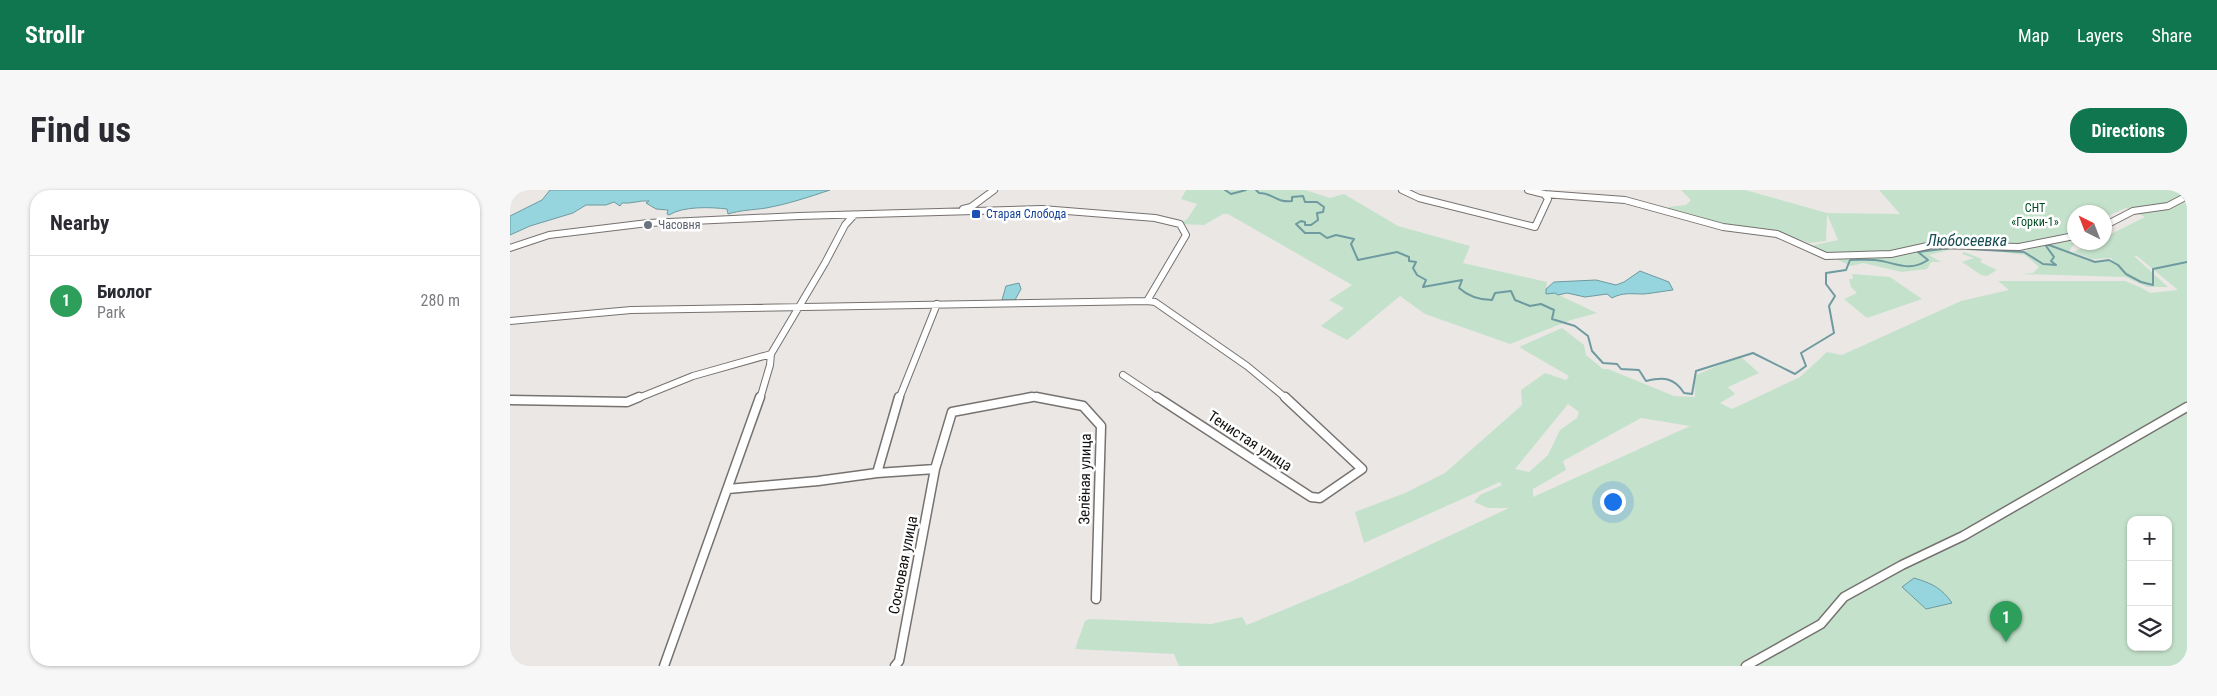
<!DOCTYPE html>
<meta charset="utf-8">
<style>
body{margin:0;font-family:"Roboto Condensed",sans-serif;background:#f7f7f7;color:#2b2b33}
.controls{position:absolute;right:15px;bottom:15px;display:grid;overflow:hidden;border-radius:10px;box-shadow:0 1px 4px #0004}
.controls button{width:45px;height:45px;display:grid;place-items:center;padding:0;border:0;border-bottom:1px solid #e1e1e2;background:#fff;color:#2b2b33;font:25px sans-serif}
.compass{position:absolute;left:1557px;top:15px;width:45px;height:45px;border-radius:50%;background:#fff;box-shadow:0 1px 4px #0004;rotate:318deg}
.you{position:absolute;left:1102px;top:311px;width:18px;height:18px;margin:-12px;border:4px solid #fff;border-radius:50%;background:#1a73e8;box-shadow:0 0 0 8px #1a73e833}
.badge{display:grid;place-items:center;width:32px;height:32px;border-radius:50%;background:#10764f;color:#fff;font-size:16px;font-weight:700}
.pin{position:absolute;translate:-50% -41px;filter:drop-shadow(0 1px 2px #0008)}
.pin::after{content:'';position:absolute;top:26px;width:18px;height:15px;background:inherit;clip-path:polygon(0 0,100% 0,50% 100%)}
.list{margin:0;padding:0;list-style:none}
h2{display:flex;justify-content:space-between;align-items:center;height:65px;margin:0;padding:0 20px;font-size:21px}
h2 small{font-size:16px;font-weight:400;color:#7c7c81}
.list li{display:grid;grid-template-columns:32px 1fr auto;gap:15px;align-items:center;box-sizing:border-box;height:90px;padding:0 20px;border-top:1px solid #e1e1e2}
.list b{display:block;font-size:19px;white-space:nowrap}
.list p{margin:0;font-size:16px;white-space:nowrap;color:#7c7c81}
.list em{font-size:16px;font-style:normal;color:#7c7c81}
.icon{flex:none;width:28px;height:28px;fill:none;stroke:currentColor;stroke-width:2;stroke-linecap:round;stroke-linejoin:round}
.map{position:relative;flex:none;width:1677px;height:476px;overflow:hidden;border-radius:20px}
header{display:flex;align-items:center;gap:30px;box-sizing:border-box;height:70px;padding:0 25px;background:#10764f;color:#fff}
header strong{font-size:24px}
nav{display:flex;gap:28px;margin-inline-start:auto;font-size:18px}
.intro{display:flex;align-items:center;justify-content:space-between;box-sizing:border-box;height:120px;padding:0 30px}
h1{margin:0;font-size:35px}
.button{padding:12px 22px;border-radius:20px;background:#10764f;color:#fff;font-size:18px;font-weight:700}
main{display:flex;gap:30px;padding:0 30px}
aside{flex:1;background:#fff;border-radius:20px;box-shadow:0 1px 4px #0004}
.map>svg:first-child{display:block}
.green{fill:#c4e2cb;fill-rule:evenodd}
.water{fill:#96d5dd;stroke:#6e9aa0}
.lines{fill:none;stroke-linecap:round;stroke-linejoin:round}
.stream{stroke:#6e9aa0;stroke-width:2}
.minor-far1-casing{stroke:#767270;stroke-width:8}
.minor-casing{stroke:#767270;stroke-width:11}
.minor-far1{stroke:#fff;stroke-width:6}
.minor{stroke:#fff;stroke-width:8}
.transit-dot{fill:#1a4fb4;stroke:#fff;stroke-width:2}
.worship-dot{fill:#6b7280;stroke:#fff;stroke-width:2}
.labels{text-anchor:middle;stroke-width:5;stroke-linejoin:round;paint-order:stroke}
.far-park-label{font-size:12px;fill:#004c24;stroke:#fff}
.far-transit-label{font-size:12px;fill:#164399;stroke:#fff;text-anchor:start}
.far-worship-label{font-size:12px;fill:#5b616d;stroke:#fff;text-anchor:start}
.street-label{font-size:15px;fill:#121110;stroke:#fff}
.water-label{font-size:16px;font-style:italic;fill:#154d53;stroke:#fff}
</style>
<header>
<strong>Strollr</strong>
<nav><a>Map</a><a>Layers</a><a>Share</a></nav>
</header>
<div class="intro"><h1>Find us</h1><a class="button">Directions</a></div>
<main>
<aside>
<h2>Nearby<small></small></h2>
<ul class="list">
<li><span class="badge" style="background:#2e9e5b">1</span><div><b>Биолог</b><p>Park</p></div><em>280 m</em></li>
</ul>
</aside>
<div class="map">
<svg width="1677" height="476" viewBox="0 0 1677 476">
<rect width="100%" height="100%" fill="#ebe7e4"/>
<path class="green" d="M676,0H795L820,8L834,4L888,36L960,56L953,73L1037,92L1036,99L1087,123L1061,130L1000,154L915,124L890,106L837,150L811,136L834,118L819,110L842,95L718,24H713L694,35L670,34L678,28L687,14L671,9Z
M1171,0H1235L1317,23L1390,24L1369,0H1677V476H669L664,464L565,459L575,431L580,429L701,434L732,427L737,435L838,393L999,318H978L964,312L970,305L992,295L990,292L854,353L845,322L895,303L935,283L1012,215L1011,200L1035,183L1056,190L1059,186L1009,157L1052,138L1074,155L1076,165L1093,179H1098L1164,206L1185,207L1184,186L1230,166L1249,183L1218,197L1225,204L1210,213L1222,219L1290,187L1317,162L1332,165L1451,111L1499,100L1488,91H1615L1632,98L1640,103L1668,100L1627,66H1624L1658,97H1637L1615,87L1511,84L1523,83L1529,77L1515,65L1492,62L1500,58L1517,61V59L1555,50L1565,53L1559,61L1578,71L1603,70L1601,68L1582,69L1563,62L1582,53L1594,52L1595,47L1635,27L1616,18L1595,27L1594,22H1564V40L1555,44L1557,46L1504,54L1422,53L1387,60L1364,63L1316,64L1300,56L1328,50L1317,24L1316,51L1300,53L1280,46L1247,38L1217,35L1158,20V17L1176,15L1181,10ZM1058,214L1069,222L1067,228L1050,240L1038,265L1019,282L1005,279ZM1131,228L1180,236L1023,307V299L1056,280L1053,271ZM1621,330H1658V457H1621Z
M1426,57L1443,59L1419,65L1431,72H1421L1417,79L1392,82L1353,73L1341,76L1326,69Z
M1454,62L1472,69L1470,72L1487,80L1477,86L1471,85L1452,72L1464,68L1452,64Z
M1342,84L1380,87L1412,109L1357,128L1334,109L1347,103L1341,97L1339,89H1343Z"/>
<path class="water" d="M40,0H320C299,7 278,14 256,18C243,20 231,20 218,24L217,19C201,17 173,16 159,25L157,24L158,20L146,19L136,13L139,11C130,10 122,14 112,13L110,16L104,12L96,15H76L63,23L20,36L0,45V26L32,10Z
M1130,81L1159,92L1163,100C1154,101 1144,103 1134,104C1122,104 1113,102 1102,108L1097,104L1075,107L1057,103L1048,105L1045,103L1036,104V99L1044,92L1086,90L1106,95L1114,92Z
M509,93L511,99L505,110H492L496,96Z
M1404,388C1421,393 1432,398 1442,413L1416,419L1392,397Z"/>
<g class="lines">
<path class="stream" d="M715,0L721,4L736,0
M746,0L749,3C763,3 766,13 782,11V7L793,6L795,12H807L814,17L813,22L807,23L808,30L801,35H795V32L791,31L786,34L795,43H810L817,48L826,45L844,49L841,54L848,70L887,62L899,67V71L906,72L903,78L907,85L916,90L913,97L952,90L949,98C959,107 969,110 982,110L985,103L1001,101L1005,110L1020,116L1031,114L1044,120L1042,129L1065,136L1078,146L1082,161L1093,173L1107,174L1111,179L1129,180L1136,191C1153,187 1164,187 1174,203L1182,204L1186,181L1243,163L1285,184L1296,176L1291,163L1324,143L1319,116L1325,106L1316,94V83L1336,80L1340,70C1351,70 1362,69 1372,71C1390,75 1401,81 1418,70L1408,62L1440,58
M1458,59L1514,62L1533,74L1546,75L1541,71L1544,67L1536,56L1539,55L1585,72L1599,70L1608,75L1616,84L1631,92L1643,95V79L1677,72"/>
<defs>
<path id="minor-far1" d="M892,0L909,8L1025,37L1038,9L1034,4
M1018,0L1034,4L1115,10L1213,37L1267,44L1316,66L1381,64L1422,55L1509,57L1564,46
M453,19L461,17L484,0
M1594,36L1623,21L1658,16L1677,6
M0,58L39,45L138,33L289,26L532,19L645,28L670,34L676,45L637,111L645,112L737,176L777,209
M0,131L121,120L637,111
M613,185L649,209
M126,209L183,186L261,164
M250,209L260,175L261,164L315,73L335,35L344,25
M389,209L427,114
M515,209L524,207L533,209"/>
<path id="minor" d="M526,207L573,216L591,236L586,409
M647,207L801,307L810,308L852,279L775,207
M0,210L117,212L129,207
M367,283L425,279L442,222L522,207
M218,299L308,291L367,283L389,207
M154,476L250,207
M385,476L389,471L425,279
M1236,476L1311,434L1334,407L1392,375L1453,346L1677,217"/>
</defs>
<use href="#minor-far1" class="minor-far1-casing"/>
<use href="#minor" class="minor-casing"/>
<use href="#minor-far1" class="minor-far1"/>
<use href="#minor" class="minor"/>
</g>
<rect class="transit-dot" x="461" y="19" width="10" height="10" rx="2.5"/>
<circle class="worship-dot" cx="138" cy="35" r="5"/>
<g class="labels">
<g class="far-park-label">
<text x="1525" y="22">СНТ<tspan x="1525" dy="14">«Горки-1»</tspan></text>
</g>
<g class="far-transit-label">
<text x="476" y="28">Старая Слобода</text>
</g>
<g class="far-worship-label">
<text x="148" y="39">Часовня</text>
</g>
<g class="street-label">
<text transform="translate(740 251) rotate(33)" y="5">Тенистая улица</text>
<text transform="translate(575 289) rotate(-89)" y="5">Зелёная улица</text>
<text transform="translate(393 375) rotate(-79)" y="5">Сосновая улица</text>
</g>
<g class="water-label">
<text x="1457" y="56">Любосеевка</text>
</g>
</g>
</svg>
<div class="controls">
<button>+</button>
<button>−</button>
<button><svg class="icon" aria-label="layers" viewBox="0 0 24 24"><path d="M12 4l9 5-9 5-9-5zM3 14l9 5 9-5"/></svg></button>
</div>
<svg class="compass" viewBox="-18 -18 36 36"><path d="M0-13l5 13h-10z" fill="#e53935"/><path d="M0 13l5-13h-10z" fill="#7c7c81"/></svg>
<div class="you"></div>
<div class="pin badge" style="left:1496px;top:452px;background:#2e9e5b">1</div>
</div>
</main>
